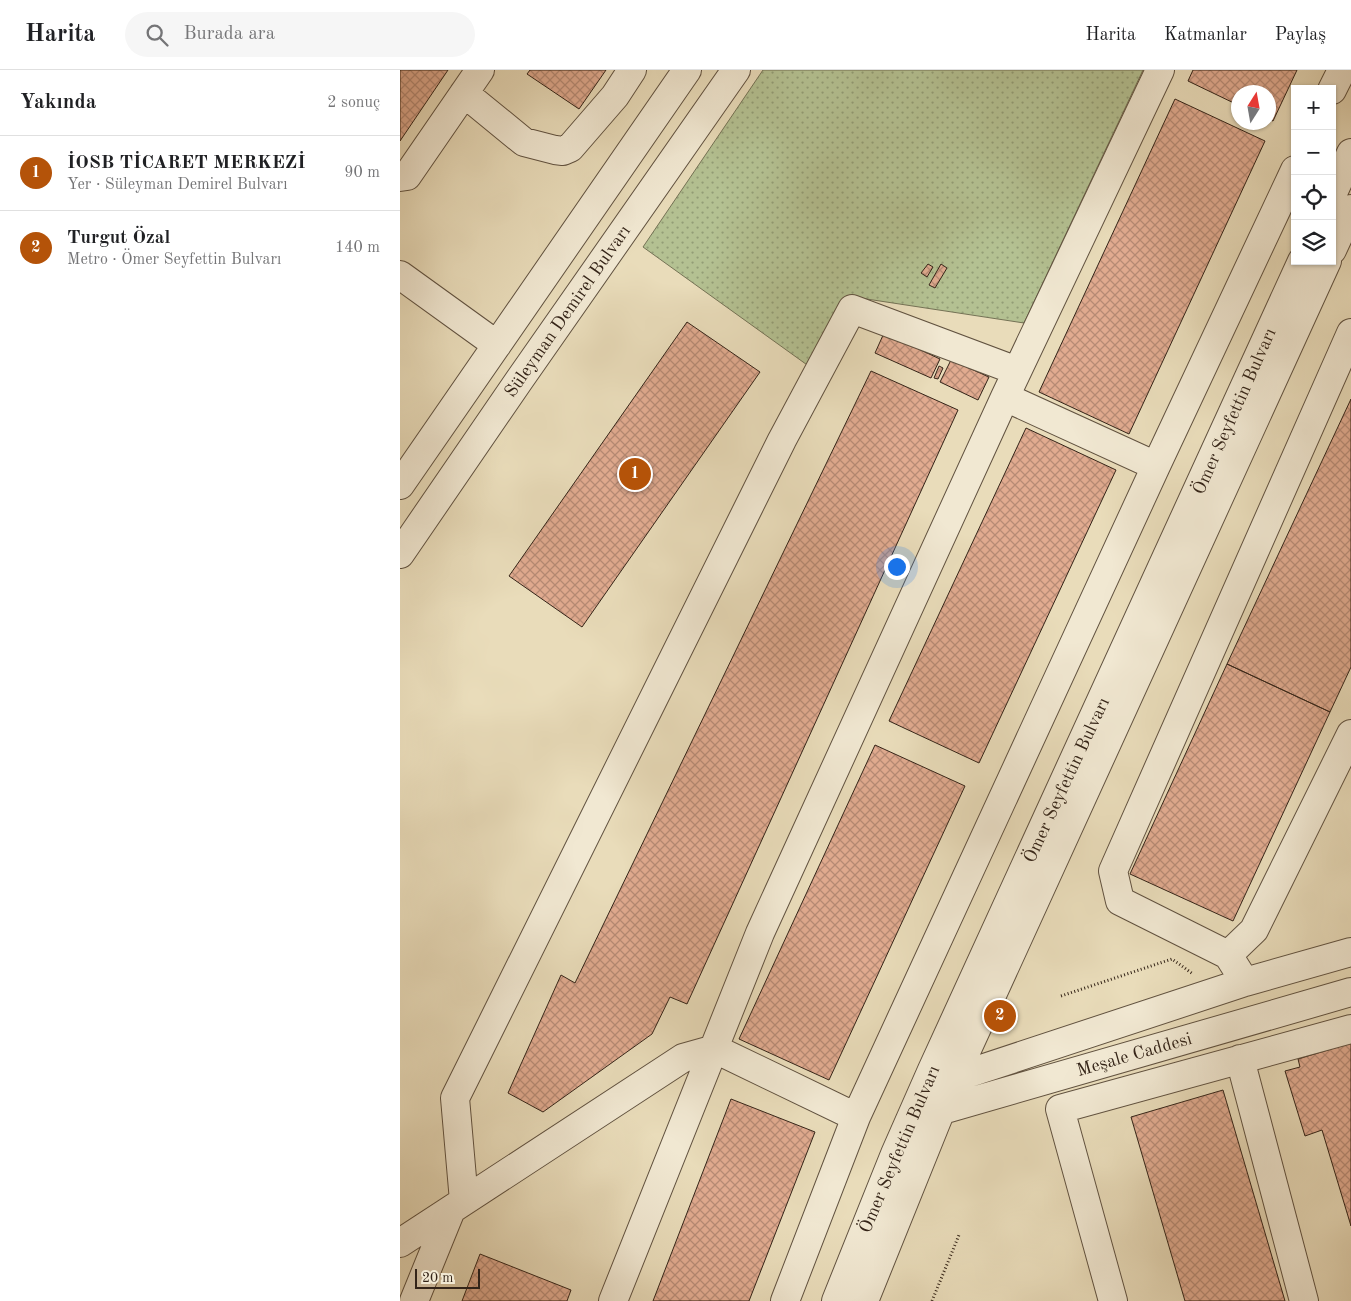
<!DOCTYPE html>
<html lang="tr">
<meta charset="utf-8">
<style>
body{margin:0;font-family:"Old Standard TT",serif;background:#f6f6f6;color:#202124}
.controls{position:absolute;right:15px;top:15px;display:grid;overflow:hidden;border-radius:0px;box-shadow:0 1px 4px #0004}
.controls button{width:45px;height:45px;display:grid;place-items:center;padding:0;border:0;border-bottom:1px solid #e0e0e0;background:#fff;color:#202124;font:25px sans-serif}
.compass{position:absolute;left:831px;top:15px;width:45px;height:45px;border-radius:50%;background:#fff;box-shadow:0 1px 4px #0004;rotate:11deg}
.scale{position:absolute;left:15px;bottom:12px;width:65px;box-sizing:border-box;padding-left:5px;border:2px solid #342418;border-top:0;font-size:14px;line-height:18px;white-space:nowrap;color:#342418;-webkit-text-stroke:4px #f1e8d2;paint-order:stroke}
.you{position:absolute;left:496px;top:496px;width:18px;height:18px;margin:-12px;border:4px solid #fff;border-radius:50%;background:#1a73e8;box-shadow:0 0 0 8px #1a73e833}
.badge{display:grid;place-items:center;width:32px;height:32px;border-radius:50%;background:#b45309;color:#fff;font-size:16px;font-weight:700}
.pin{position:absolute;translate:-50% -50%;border:2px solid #fff;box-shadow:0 1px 5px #0006}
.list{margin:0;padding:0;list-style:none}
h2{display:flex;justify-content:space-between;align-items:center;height:65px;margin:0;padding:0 20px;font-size:21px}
h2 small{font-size:16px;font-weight:400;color:#757577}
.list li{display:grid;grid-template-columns:32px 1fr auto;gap:15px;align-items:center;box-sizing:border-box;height:75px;padding:0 20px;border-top:1px solid #e0e0e0}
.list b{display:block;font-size:19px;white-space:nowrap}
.list p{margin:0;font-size:16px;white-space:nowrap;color:#757577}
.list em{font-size:16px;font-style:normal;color:#757577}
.icon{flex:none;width:28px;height:28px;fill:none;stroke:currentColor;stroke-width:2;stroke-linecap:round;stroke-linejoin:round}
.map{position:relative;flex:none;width:951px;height:1231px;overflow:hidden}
header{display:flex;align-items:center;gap:30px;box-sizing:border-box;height:70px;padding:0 25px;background:#fff;border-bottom:1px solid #e0e0e0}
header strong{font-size:24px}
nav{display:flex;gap:28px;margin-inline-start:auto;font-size:18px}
.search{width:350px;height:45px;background:#f6f6f6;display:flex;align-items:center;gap:12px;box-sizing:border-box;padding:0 18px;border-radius:28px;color:#757577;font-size:19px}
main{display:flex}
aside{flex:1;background:#fff}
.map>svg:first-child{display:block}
.grass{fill:url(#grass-dots);stroke:#747255}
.building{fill:url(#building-cross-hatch);stroke:#342418}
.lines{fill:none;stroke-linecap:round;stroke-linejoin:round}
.minor-casing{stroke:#615240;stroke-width:30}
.path{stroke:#342418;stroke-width:3;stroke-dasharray:1 2.5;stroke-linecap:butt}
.minor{stroke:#f1e8d2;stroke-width:28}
.labels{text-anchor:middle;stroke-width:4;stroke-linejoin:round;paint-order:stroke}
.street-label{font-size:18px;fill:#342418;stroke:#f1e8d2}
</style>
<header>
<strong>Harita</strong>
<div class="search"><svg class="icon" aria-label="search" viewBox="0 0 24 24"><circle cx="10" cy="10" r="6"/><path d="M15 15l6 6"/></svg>Burada ara</div>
<nav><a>Harita</a><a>Katmanlar</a><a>Paylaş</a></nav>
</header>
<main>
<aside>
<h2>Yakında<small>2 sonuç</small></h2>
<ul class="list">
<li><span class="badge">1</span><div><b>İOSB TİCARET MERKEZİ</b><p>Yer · Süleyman Demirel Bulvarı</p></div><em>90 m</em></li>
<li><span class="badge">2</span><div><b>Turgut Özal</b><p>Metro · Ömer Seyfettin Bulvarı</p></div><em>140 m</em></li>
</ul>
</aside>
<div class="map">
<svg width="951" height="1231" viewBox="0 0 951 1231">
<defs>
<pattern id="grass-dots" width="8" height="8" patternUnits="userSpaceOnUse" patternTransform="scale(1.25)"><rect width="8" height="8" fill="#b4c192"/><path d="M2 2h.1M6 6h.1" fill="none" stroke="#939d76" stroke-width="1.8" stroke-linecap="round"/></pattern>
<pattern id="building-cross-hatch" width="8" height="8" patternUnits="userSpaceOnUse" patternTransform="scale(1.25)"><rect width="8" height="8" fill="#e1ab90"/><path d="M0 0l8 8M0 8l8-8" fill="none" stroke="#b78b75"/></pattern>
</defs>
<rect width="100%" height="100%" fill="#e9dcba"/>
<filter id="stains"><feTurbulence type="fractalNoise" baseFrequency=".004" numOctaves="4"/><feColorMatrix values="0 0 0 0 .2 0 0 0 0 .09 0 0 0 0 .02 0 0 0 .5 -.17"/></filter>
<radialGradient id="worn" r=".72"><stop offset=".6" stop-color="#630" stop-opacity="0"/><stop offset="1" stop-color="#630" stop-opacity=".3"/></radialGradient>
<path class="grass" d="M363,0H743L624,253L447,226L410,297L243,177Z"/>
<path class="building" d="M0,0H48L0,71Z
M130,0H206L179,39L127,4Z
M793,0H897L873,51L868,49V22H838V35L788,11Z
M775,29L865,71L729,364L639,322Z
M528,194L533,197L527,207L521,203Z
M541,194L547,198L535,218L529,215Z
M287,252L360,302L182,557L109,506Z
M484,263L540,289L531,308L475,283Z
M551,290L589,307L578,330L540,312Z
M539,296L543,298L538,309L534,308Z
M471,301L558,340L287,934L270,927L252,964L143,1042L108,1023L161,905L175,913Z
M951,329V597L930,642L827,594Z
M626,358L716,400L579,693L489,651Z
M827,594L930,642L833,851L730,804Z
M475,675L565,716L429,1010L339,969Z
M951,973V1156L922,1060L905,1066L885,1001L900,997L898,989Z
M823,1020L885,1231H785L731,1047Z
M331,1029L415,1062L349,1231H253Z
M80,1184L171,1220L167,1231H62Z"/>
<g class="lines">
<defs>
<path id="minor" d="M932,20L942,0
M64,23L124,72L155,80L163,81L170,78L215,26L232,0
M0,107L7,106L80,0
M932,125L951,83
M932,180L951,139
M0,205L97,275
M605,327L756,396
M0,415L287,0
M0,484L120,309L336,0
M828,885L854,860L951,664
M845,912L828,885L720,831L713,801L951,263
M840,989L904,1231
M543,1004L554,1008L845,912L951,882
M528,1037L542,1040L951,922
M64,1131L55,1028L382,370L452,239L617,301
M0,1173L283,988L315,979L456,1047
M14,1231L51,1140
M213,1231L360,863L605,327L760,0
M385,1231L456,1047L756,396L895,100
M436,1231L495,1084L532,1000L902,191
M464,1231L554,1008L927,191
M713,1231L660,1039L951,959"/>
</defs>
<use href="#minor" class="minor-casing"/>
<path class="path" d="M661,926L772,889L793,904
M532,1231L559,1165"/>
<use href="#minor" class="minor"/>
</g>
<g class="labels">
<g class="street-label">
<text transform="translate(167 241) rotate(-55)" y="6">Süleyman Demirel Bulvarı</text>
<text transform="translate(834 341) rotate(-66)" y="6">Ömer Seyfettin Bulvarı</text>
<text transform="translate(666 710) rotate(-65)" y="6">Ömer Seyfettin Bulvarı</text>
<text transform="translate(734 984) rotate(-16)" y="6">Meşale Caddesi</text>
<text transform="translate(499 1079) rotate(-67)" y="6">Ömer Seyfettin Bulvarı</text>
</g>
</g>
<rect width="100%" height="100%" filter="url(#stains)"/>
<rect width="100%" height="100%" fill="url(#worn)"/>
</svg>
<div class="controls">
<button>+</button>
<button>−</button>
<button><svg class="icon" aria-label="locate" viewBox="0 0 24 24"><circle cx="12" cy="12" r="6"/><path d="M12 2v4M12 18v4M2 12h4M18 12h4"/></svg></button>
<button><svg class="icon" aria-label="layers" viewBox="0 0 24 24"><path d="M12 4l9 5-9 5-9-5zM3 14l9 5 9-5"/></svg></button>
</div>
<svg class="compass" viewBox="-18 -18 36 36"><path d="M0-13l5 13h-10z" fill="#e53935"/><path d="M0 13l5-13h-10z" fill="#757577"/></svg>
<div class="scale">20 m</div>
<div class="you"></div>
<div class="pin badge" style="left:235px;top:404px">1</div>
<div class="pin badge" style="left:600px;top:946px">2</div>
</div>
</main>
